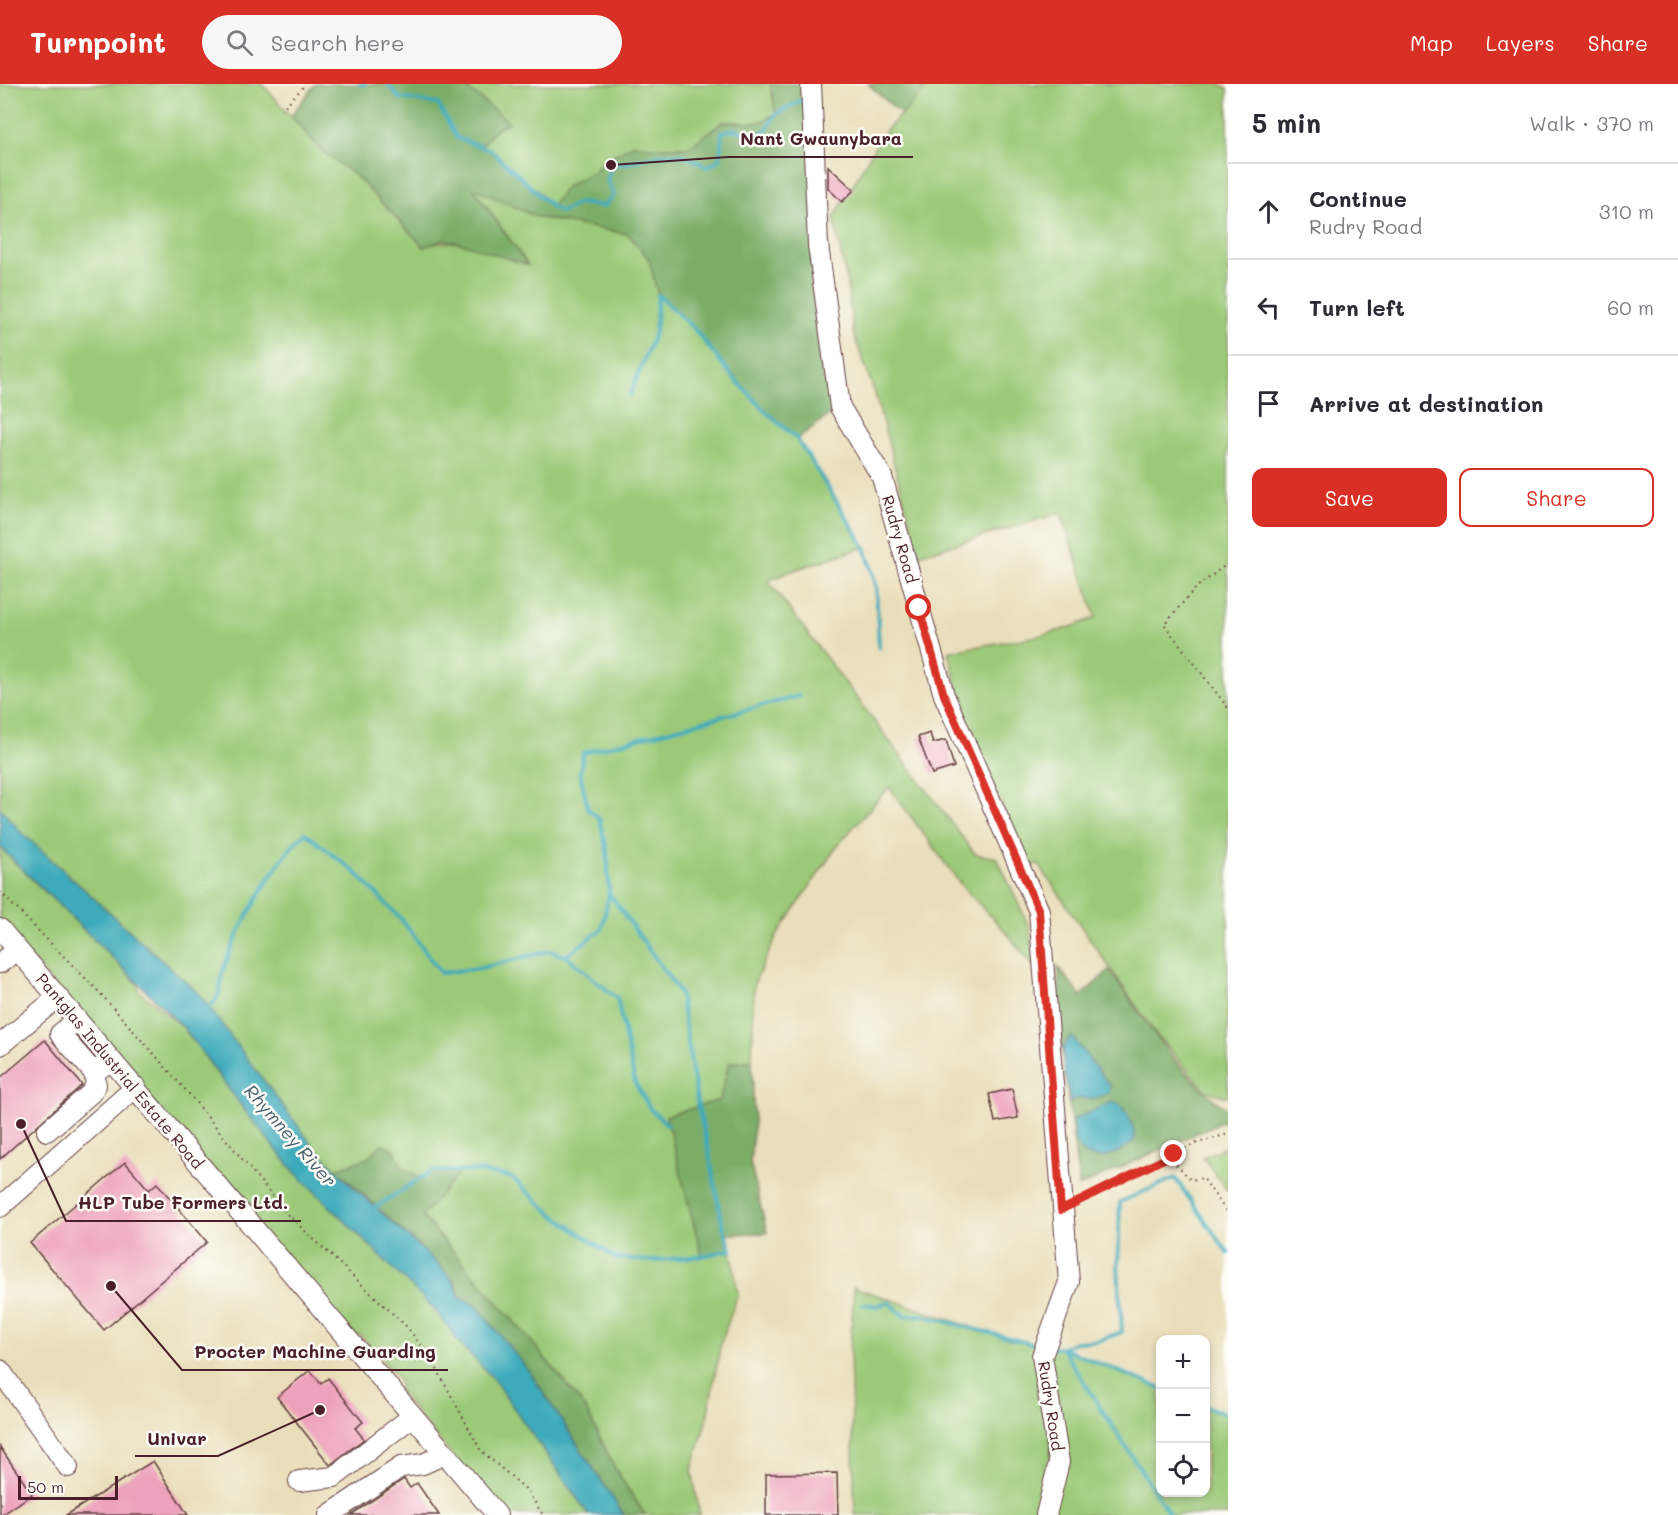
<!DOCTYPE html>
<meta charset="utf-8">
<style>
body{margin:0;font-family:Mali,sans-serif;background:#f7f7f7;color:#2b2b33}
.controls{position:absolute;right:18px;bottom:18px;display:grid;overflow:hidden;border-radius:12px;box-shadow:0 3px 9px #0003}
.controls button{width:54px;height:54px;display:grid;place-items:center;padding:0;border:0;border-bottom:2px solid #e1e1e2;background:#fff;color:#2b2b33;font:30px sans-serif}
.scale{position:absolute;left:18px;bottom:15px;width:100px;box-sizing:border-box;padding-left:6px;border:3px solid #4a1f2b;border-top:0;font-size:16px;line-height:21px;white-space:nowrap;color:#4a1f2b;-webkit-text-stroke:4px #fdfcf7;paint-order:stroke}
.stop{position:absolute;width:18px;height:18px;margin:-14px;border:4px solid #d93025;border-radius:50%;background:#fff}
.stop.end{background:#d93025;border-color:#fff;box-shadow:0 2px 6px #0008}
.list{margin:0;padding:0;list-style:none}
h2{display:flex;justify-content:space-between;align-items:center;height:78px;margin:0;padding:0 24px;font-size:26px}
h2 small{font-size:20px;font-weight:400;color:#7c7c81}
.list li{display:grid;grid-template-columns:39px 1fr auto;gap:18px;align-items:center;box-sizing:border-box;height:96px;padding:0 24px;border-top:2px solid #e1e1e2}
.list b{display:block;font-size:22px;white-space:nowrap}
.list p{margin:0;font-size:20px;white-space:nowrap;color:#7c7c81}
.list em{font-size:20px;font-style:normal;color:#7c7c81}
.actions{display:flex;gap:12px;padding:18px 24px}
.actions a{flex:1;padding:14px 0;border:2px solid #d93025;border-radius:12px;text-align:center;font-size:21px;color:#d93025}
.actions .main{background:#d93025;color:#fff}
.icon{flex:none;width:33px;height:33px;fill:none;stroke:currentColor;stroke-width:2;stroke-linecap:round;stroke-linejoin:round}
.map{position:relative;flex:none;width:1228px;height:1431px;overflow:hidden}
header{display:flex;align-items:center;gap:36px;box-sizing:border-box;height:84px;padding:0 30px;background:#d93025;color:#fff}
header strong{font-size:28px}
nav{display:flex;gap:33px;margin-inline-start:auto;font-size:21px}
.search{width:420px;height:54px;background:#f7f7f7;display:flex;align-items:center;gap:15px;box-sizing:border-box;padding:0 21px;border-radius:33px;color:#7c7c81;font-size:22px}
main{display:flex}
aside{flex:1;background:#fff}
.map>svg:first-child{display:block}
.green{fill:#9bc977;stroke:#727451;stroke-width:1.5}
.forest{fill:#7cad68;stroke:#63664a;stroke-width:1.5}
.water{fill:#3dabbb;stroke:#446573;stroke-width:1.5}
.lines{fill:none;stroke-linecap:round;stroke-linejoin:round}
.stream{stroke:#3dabbb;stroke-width:4}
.building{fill:#eea1bc}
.minor-casing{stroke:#623c40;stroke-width:22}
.path{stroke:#623c40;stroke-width:2;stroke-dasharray:1.5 4.5;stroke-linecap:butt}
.minor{stroke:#fff;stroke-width:20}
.route{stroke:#d93025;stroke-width:8}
.labels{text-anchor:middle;stroke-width:5;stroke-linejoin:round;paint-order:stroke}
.street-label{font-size:16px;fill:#4a1f2b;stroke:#fdfcf7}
.water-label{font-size:18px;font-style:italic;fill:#445e6c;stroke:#fdfcf7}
.leader{fill:none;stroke:#4a1f2b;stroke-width:2}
.callout-dot{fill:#4a1f2b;stroke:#fdfcf7;stroke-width:2}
.callout-label{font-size:18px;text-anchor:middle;font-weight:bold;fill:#4a1f2b;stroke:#fdfcf7;stroke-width:5;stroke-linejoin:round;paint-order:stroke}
</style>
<header>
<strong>Turnpoint</strong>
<div class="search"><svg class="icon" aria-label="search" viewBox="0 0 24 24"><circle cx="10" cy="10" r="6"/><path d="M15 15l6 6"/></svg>Search here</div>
<nav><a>Map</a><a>Layers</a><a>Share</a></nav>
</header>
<main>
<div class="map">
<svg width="1228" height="1431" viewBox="0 0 1228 1431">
<rect width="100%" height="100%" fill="#fdfcf7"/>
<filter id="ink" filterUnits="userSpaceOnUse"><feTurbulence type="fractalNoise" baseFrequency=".0167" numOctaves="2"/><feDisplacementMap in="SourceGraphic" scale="12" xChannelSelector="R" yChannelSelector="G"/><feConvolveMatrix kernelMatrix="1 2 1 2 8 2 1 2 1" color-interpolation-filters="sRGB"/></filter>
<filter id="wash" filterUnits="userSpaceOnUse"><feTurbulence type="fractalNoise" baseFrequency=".008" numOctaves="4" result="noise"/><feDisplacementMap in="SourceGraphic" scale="24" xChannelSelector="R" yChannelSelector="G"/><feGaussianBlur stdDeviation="1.35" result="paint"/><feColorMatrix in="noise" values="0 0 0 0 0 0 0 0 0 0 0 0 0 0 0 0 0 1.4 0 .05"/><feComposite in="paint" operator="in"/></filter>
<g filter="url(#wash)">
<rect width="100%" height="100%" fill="#e9deb9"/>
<path class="green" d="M0,0H262L323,68L357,93L424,163C463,149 490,170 527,180L472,103L537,133L628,150L649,175L658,211L695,246L732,292L765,327L797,355L865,463L794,486L768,497L975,770L997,774L1029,842L1034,883L1005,847L962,802L889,703L837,762L776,853L754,900L752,976L729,979L720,1016L666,1032L702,1172L731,1166L738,1210L721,1259L707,1334L692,1386L700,1431H645L617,1388L584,1322L530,1256L421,1131L460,1087L421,1095L403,1084L394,1066L336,1085L313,1062L276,1016L199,910L21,748L0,724Z
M462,0H818L812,11L758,39L723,38L689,63H649L634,60L610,73L591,89L567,102L552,123L539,108L481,62L496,45L508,38Z
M929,0H1218L1228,4V1013L1206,1007L1154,948L1039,781L1028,783L967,639L948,568C998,557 1050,555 1096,533L1061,429L919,471L875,310L853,248L847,199L834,134L881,52Z
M0,763C45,810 94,853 138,900V906L184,944L245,1027L294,1087L437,1227L462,1262L492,1293L589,1431H501L400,1309L398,1294L361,1252L345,1247L0,837Z
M1228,1062V1108L1203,1073Z
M854,1203L1010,1256L1037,1261L1053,1370L1039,1431H855L850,1267Z
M1062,1264L1160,1304V1408H1206V1322L1228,1331V1431H1052L1048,1284L1051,1265Z"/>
<path class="forest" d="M315,0H462L509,38L496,45L481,62L491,66L552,122L567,102L591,89L610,73L634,60L649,63H689L723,38L758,39L776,30L770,0H811L840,323L797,355L765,327L732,292L695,246L658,211L649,175L628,150L537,133L473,104L528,181L458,158L443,156L424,163L357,93L323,68L291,32Z
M868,0H929L902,31Z
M1058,883L1081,912L1109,886C1144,934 1178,992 1228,1026V1035L1079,1103L1062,965Z
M752,976L754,1039L750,1078L767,1149L727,1150L731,1166L702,1172L666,1032L720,1016L729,979Z
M382,1060L394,1065L403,1084L421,1095L432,1087H461L422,1132L530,1256L584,1322L617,1388L645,1431H624L531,1290L477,1222L460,1213L454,1198L438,1180L336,1085L368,1074Z"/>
<path class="water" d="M0,724L21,748L199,910L313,1062L352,1102L438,1180L454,1198L460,1213L477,1222L531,1290L624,1431H589L492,1293L462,1262L436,1227L294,1087L245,1027L184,944L0,763Z
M1072,953L1110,1002L1109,1009L1094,1015L1078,1014L1070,1018C1068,1001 1054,962 1072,953Z
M1114,1017C1126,1023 1136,1043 1134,1057C1116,1071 1092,1084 1076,1060C1073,1054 1073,1042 1073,1036Z"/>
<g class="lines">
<path class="stream" d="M360,0H365
M388,0L399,14L438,20L457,54L491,66L552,123L561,128L579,119L604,122L614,111L607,96L611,81C632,81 662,66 681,71C690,72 699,79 707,83L720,75L722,48L736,45L753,53L766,46L776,30L806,14
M630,311L655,248L658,211L695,246L732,292L765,327L797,355L820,391L865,463L876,501L879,564
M609,809L607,766L599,734L588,725L580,689L583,669L799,612
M566,872L617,914L635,999L651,1026L668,1041
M209,924C224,909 218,905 223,887C234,850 277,774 305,749L354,787L402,836L441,889L481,884L549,867L566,872L602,845L609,809L680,909L698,1023L708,1064L722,1139L731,1166L702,1172L652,1177L615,1174L551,1129L511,1093L476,1087H432L376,1123
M862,1220L877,1222L888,1218L904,1232L921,1231L1040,1262
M1050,1264H1062L1170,1431
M1062,1264L1075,1258L1097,1257L1122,1248L1118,1183L1120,1118L1175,1094L1228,1169
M1064,1265L1160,1304
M1206,1322L1228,1331"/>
</g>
<g id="blocks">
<path class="building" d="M828,82L854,106L842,118L828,104Z
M930,649L933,659L946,656L954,683L932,690L918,653Z
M45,956L82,1001L0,1075V994Z
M1012,1005L1018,1034L995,1038L989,1010Z
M125,1078L149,1106L157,1099L207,1158L104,1246L30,1159Z
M310,1286L321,1300L328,1294L363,1338L355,1344L364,1355L330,1381L277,1313Z
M0,1363L32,1410L2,1431H0Z
M153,1377L188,1431H66Z
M837,1389L838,1431H766V1390Z
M404,1395L410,1404L417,1399L439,1431H351Z"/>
</g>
</g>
<g filter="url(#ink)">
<use href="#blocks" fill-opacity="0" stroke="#623c40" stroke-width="1.5"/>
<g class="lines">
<defs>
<path id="minor" d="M811,0L818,161L840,323L882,393L944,611L1039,827L1069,1198L1042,1272L1059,1378L1046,1431
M0,845L497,1431
M0,879L18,866
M77,936L60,950L94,989
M0,961L58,913
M47,1047L91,1009L96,1001L94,989L111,976
M0,1123L136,1003
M0,1286L68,1383
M299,1397L334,1393L413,1332
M329,1431L401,1383L423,1380L445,1370"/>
</defs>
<use href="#minor" class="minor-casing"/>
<path class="path" d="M281,26L306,0
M1228,479L1197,503L1164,540L1228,624
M0,808L101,910L189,1010L287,1130L407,1243L432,1276L481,1367L527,1406L543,1431
M1166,1074L1177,1081L1191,1096L1203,1094L1228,1130
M1078,1119L1194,1060L1228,1050"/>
<use href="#minor" class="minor"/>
</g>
</g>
<g class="lines" filter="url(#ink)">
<path class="route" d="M919,524L944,611L1039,827L1061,1126L1174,1070"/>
</g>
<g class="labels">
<g class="street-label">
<text transform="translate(900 455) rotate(74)" y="6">Rudry Road</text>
<text transform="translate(120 987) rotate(50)" y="6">Pantglas Industrial Estate Road</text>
<text transform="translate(1051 1322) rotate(81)" y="6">Rudry Road</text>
</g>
<g class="water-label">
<text transform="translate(290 1052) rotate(49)" y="6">Rhymney River</text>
</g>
</g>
<path class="leader" d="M611 81L728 73H913M21 1040L66 1137H301M111 1202L182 1286H448M320 1326L218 1372H135"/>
<g class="callout-dot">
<circle cx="611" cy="81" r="6"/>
<circle cx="21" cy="1040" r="6"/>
<circle cx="111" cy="1202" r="6"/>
<circle cx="320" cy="1326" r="6"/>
</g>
<g class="callout-label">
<text x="821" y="61">Nant Gwaunybara</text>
<text x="183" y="1125">HLP Tube Formers Ltd.</text>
<text x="315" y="1274">Procter Machine Guarding</text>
<text x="177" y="1361">Univar</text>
</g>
</svg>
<div class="controls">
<button>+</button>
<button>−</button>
<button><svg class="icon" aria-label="locate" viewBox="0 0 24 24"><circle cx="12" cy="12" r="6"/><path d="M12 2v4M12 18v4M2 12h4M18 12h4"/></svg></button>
</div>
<div class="scale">50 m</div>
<div class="stop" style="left:919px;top:524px"></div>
<div class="stop end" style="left:1174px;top:1070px"></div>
</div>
<aside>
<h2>5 min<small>Walk · 370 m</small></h2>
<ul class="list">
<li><svg class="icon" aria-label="ahead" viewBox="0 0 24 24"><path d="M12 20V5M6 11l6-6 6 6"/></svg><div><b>Continue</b><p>Rudry Road</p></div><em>310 m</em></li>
<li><svg class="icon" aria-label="left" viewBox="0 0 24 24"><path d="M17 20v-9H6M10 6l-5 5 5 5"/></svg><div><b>Turn left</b></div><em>60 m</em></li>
<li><svg class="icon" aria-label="arrive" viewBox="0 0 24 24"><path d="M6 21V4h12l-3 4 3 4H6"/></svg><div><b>Arrive at destination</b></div></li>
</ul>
<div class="actions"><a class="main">Save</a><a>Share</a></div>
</aside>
</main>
